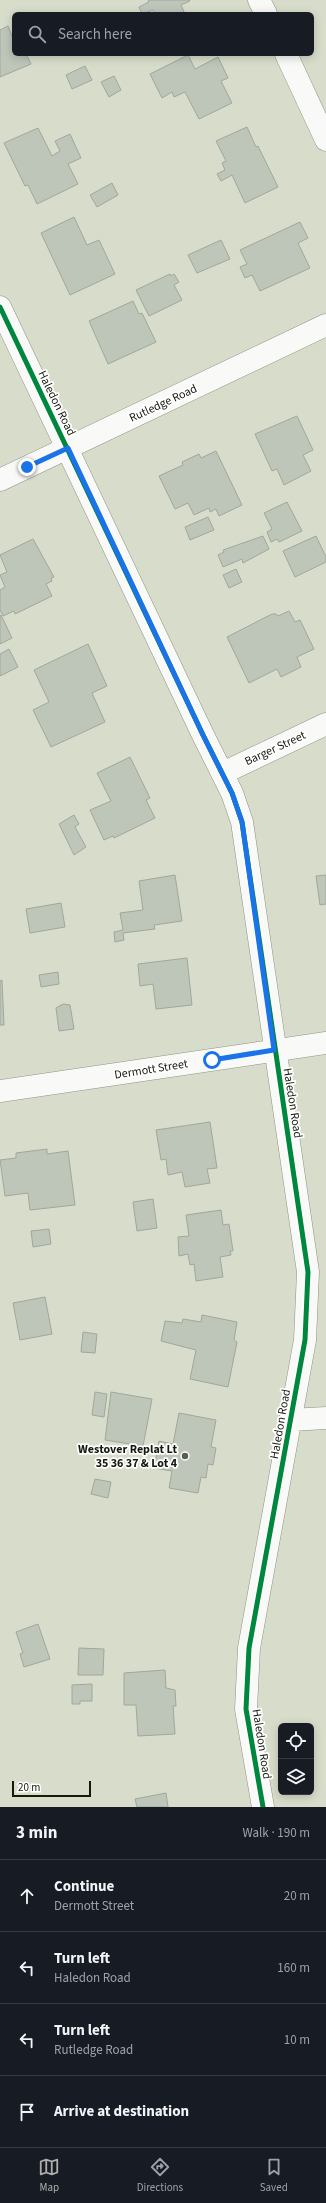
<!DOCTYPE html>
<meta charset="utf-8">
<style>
body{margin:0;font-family:"Source Sans 3",sans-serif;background:#242831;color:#f1f3f6}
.controls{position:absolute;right:12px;bottom:12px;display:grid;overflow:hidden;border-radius:6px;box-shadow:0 2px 10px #0003}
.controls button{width:36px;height:36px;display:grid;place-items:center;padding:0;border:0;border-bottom:1px solid #363941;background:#171b24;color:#f1f3f6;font:20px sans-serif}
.scale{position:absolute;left:12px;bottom:10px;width:79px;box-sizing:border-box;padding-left:4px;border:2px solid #16190d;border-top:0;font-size:11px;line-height:14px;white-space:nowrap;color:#16190d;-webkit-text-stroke:3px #fff;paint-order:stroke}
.stop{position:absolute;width:12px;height:12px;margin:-9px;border:3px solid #1a73e8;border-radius:50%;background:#fff}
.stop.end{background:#1a73e8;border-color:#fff;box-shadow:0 1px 4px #0008}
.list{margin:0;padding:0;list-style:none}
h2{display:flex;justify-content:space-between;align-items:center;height:52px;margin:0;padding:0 16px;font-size:17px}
h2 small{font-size:13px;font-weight:400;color:#9ea1a6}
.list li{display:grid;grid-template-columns:26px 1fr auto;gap:12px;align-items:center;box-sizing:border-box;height:72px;padding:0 16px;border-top:1px solid #363941}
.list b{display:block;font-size:15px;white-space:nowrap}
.list p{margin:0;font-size:13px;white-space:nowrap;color:#9ea1a6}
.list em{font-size:13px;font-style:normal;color:#9ea1a6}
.icon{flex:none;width:22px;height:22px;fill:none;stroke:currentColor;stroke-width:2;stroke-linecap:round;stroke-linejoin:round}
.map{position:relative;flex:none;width:326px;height:1807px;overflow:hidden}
.search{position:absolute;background:#171b24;box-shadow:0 2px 10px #0003;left:12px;right:12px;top:12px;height:44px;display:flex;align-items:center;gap:10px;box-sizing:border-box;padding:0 14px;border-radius:6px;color:#9ea1a6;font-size:15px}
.sheet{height:340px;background:#171b24}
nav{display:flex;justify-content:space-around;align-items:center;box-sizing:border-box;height:56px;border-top:1px solid #363941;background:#171b24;font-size:11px;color:#9ea1a6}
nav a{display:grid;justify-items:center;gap:2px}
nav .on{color:#adb0ab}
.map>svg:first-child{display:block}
.building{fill:#bec6ba;stroke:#9fa89b}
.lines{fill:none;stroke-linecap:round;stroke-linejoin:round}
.minor-casing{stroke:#8e9284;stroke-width:23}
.minor{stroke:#f9faf7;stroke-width:22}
.cycleway-casing{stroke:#fff;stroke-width:8}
.cycleway{stroke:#00873e;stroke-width:5}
.route{stroke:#1a73e8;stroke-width:5}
.poi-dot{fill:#5a5e50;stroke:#fff;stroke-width:1.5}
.labels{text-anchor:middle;stroke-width:3.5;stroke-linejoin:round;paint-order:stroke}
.street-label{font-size:12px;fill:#16190d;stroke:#fff}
.poi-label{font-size:12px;font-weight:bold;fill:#16190d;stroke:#fff;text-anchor:end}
</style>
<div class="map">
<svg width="326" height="1807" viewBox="0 0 326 1807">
<rect width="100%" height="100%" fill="#d8ddcb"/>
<path class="building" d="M148,0H189L190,1L181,5L185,14H155L153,10L142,14L139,7L149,2Z
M8,26L14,41V54H26L31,64L0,77V30Z
M188,55L195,69L218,57L228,78L221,81L232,103L199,119L185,92L174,97L172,92L162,98L150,74Z
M85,66L92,80L72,89L66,75Z
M114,76L121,90L109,97L101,82Z
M247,127L256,147L258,146L278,187L245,203L232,175L221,181L217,174L225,170L222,163L226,161L216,141Z
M38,128L52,156L60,151L55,141L70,134L81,158L68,164L78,184L37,204L28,185L25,186L4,143Z
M112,183L118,195L97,207L90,195Z
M74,217L87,245L99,240L115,274L70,295L41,233Z
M300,222L308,238L298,243L310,268L260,291L252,275L245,278L240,267L247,264L240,250Z
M221,240L230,259L197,273L188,255Z
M170,274L171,276L174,274L179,282L174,285L182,300L149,316L136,290Z
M133,301L139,314L142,313L156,342L108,364L89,321Z
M297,416L313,450L303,455L311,471L284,485L277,469L272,471L255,434Z
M216,451L242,505L219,516L216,509L210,512L209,508L194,515L188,503L175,509L159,476L183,465L182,462L199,454L201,458Z
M287,502L302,531L279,542L277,539L271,542L267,532L272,529L264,513Z
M208,517L214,530L190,540L185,527Z
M263,536L269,549L243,563L242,559L223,567L218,555L224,552L223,550Z
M316,536L326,557V562L295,577L283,551Z
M33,539L54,577L51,578L52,581L46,584L52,596L15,614L14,611L3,616L0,610V590L5,587L0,575L7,572L0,555Z
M236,569L242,582L229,588L223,575Z
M289,611L295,622L300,620L314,649L297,657L301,667L281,677L277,669L249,683L227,637L272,614H276L278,616Z
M1,615L12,638L0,644V616Z
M88,644L107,686L92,693L105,722L51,747L33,710L49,702L34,670Z
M9,649L18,667L0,676V654Z
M130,757L150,798L146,800L155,818L114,838L113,836L104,840L90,810L111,801L97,773Z
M74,815L79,824L75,827L86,847L74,855L59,824Z
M175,875L182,921L154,925L155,929L123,933L124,940L115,942L114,932L123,930L120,913L143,910L139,881Z
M326,875V904L320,905L316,876Z
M61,903L65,927L30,933L26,909Z
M187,958L192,1005L156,1009L153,984L140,986L138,964Z
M58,972L59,984L41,987L39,975Z
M2,980L4,1025H0V981Z
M63,1004L70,1005L74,1029L59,1031L56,1008Z
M210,1122L217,1168L207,1169L210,1183L185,1187L182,1172L168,1175L166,1159L161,1160L156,1130Z
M47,1149V1154L68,1151L75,1205L30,1210L28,1193L5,1196L0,1160L16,1158V1153Z
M153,1199L157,1228L137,1231L133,1202Z
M221,1210L223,1225L229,1224L233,1251H230L231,1255L220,1257L223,1277L196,1281L194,1264L190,1265L188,1254L179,1256L178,1237L189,1236L186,1215Z
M49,1229L51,1244L33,1247L31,1231Z
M45,1297L52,1334L20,1340L13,1303Z
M202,1315L237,1322L234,1340L237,1342L228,1387L190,1379L196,1350L161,1341L165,1321L182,1323L183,1319L201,1322Z
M83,1332L97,1334L95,1353L81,1352Z
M95,1392L107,1394L104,1417L92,1415Z
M111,1392L152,1399L143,1446L105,1440Z
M179,1413L216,1420L211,1447L216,1448L213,1465L208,1464L206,1478L201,1477L198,1493L169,1488L172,1471L154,1468L159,1441L173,1444Z
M95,1479L111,1482L108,1498L91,1494Z
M38,1624L50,1659L24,1667L20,1654L23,1653L16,1632Z
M79,1648L104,1649L103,1675H78Z
M165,1670L166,1688L175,1690L176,1706H173L175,1734L138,1736L136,1705H124V1673Z
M92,1684V1701H80V1704H72V1685Z
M166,1793L168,1807H137L135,1799Z"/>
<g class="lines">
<defs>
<path id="minor" d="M259,0L266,14
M286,54L326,140
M0,307L203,735L232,793L242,822L308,1272L305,1340L249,1648L246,1709L263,1807
M0,480L326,325
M223,773L326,724
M0,1091L326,1043
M291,1420L326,1418"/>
</defs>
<use href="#minor" class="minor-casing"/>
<use href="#minor" class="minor"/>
<defs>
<path id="cycleway" d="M0,307L203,735L232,793L242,822L308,1272L305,1340L249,1648L246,1709L263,1807"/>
</defs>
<use href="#cycleway" class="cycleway-casing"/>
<use href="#cycleway" class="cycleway"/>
</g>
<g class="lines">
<path class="route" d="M27,467L68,448L203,735L232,793L242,822L274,1050L212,1060"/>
</g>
<circle class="poi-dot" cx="185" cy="1456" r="4"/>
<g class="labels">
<g class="street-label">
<text transform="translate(57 403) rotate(64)" y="4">Haledon Road</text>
<text transform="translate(163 403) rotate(-25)" y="4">Rutledge Road</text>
<text transform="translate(275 748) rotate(-25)" y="4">Barger Street</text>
<text transform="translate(151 1069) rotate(-9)" y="4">Dermott Street</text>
<text transform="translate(293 1103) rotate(81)" y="4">Haledon Road</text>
<text transform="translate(280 1424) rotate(-80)" y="4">Haledon Road</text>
<text transform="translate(262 1744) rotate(81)" y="4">Haledon Road</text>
</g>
<g class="poi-label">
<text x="177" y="1453">Westover Replat Lt<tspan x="177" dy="14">35 36 37 &amp; Lot 4</tspan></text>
</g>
</g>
</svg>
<div class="controls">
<button><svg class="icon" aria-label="locate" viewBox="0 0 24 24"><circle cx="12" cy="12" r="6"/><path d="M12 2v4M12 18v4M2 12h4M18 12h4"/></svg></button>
<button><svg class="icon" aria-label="layers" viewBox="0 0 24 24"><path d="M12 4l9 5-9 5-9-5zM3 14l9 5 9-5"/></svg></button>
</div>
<div class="scale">20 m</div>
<div class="stop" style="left:212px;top:1060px"></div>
<div class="stop end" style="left:27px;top:467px"></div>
<div class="search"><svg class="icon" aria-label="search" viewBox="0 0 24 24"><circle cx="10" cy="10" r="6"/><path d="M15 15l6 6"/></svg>Search here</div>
</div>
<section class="sheet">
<h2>3 min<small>Walk · 190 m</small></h2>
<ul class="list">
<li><svg class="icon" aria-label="ahead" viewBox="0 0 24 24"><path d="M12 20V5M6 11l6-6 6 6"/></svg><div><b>Continue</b><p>Dermott Street</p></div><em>20 m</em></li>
<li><svg class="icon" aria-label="left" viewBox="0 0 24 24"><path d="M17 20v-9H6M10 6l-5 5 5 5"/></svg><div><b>Turn left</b><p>Haledon Road</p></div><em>160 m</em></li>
<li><svg class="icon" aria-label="left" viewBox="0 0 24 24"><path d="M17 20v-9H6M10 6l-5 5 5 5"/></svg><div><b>Turn left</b><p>Rutledge Road</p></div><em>10 m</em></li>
<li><svg class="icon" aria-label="arrive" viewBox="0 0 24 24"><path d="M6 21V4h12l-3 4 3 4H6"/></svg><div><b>Arrive at destination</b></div></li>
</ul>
</section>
<nav>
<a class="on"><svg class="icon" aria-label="map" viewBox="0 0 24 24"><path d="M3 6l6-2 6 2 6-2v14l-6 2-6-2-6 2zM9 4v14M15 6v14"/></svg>Map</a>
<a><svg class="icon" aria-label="directions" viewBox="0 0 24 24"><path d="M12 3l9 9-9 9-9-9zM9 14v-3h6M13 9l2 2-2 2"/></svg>Directions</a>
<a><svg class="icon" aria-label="saved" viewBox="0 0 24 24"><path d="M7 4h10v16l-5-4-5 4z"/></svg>Saved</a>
</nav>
